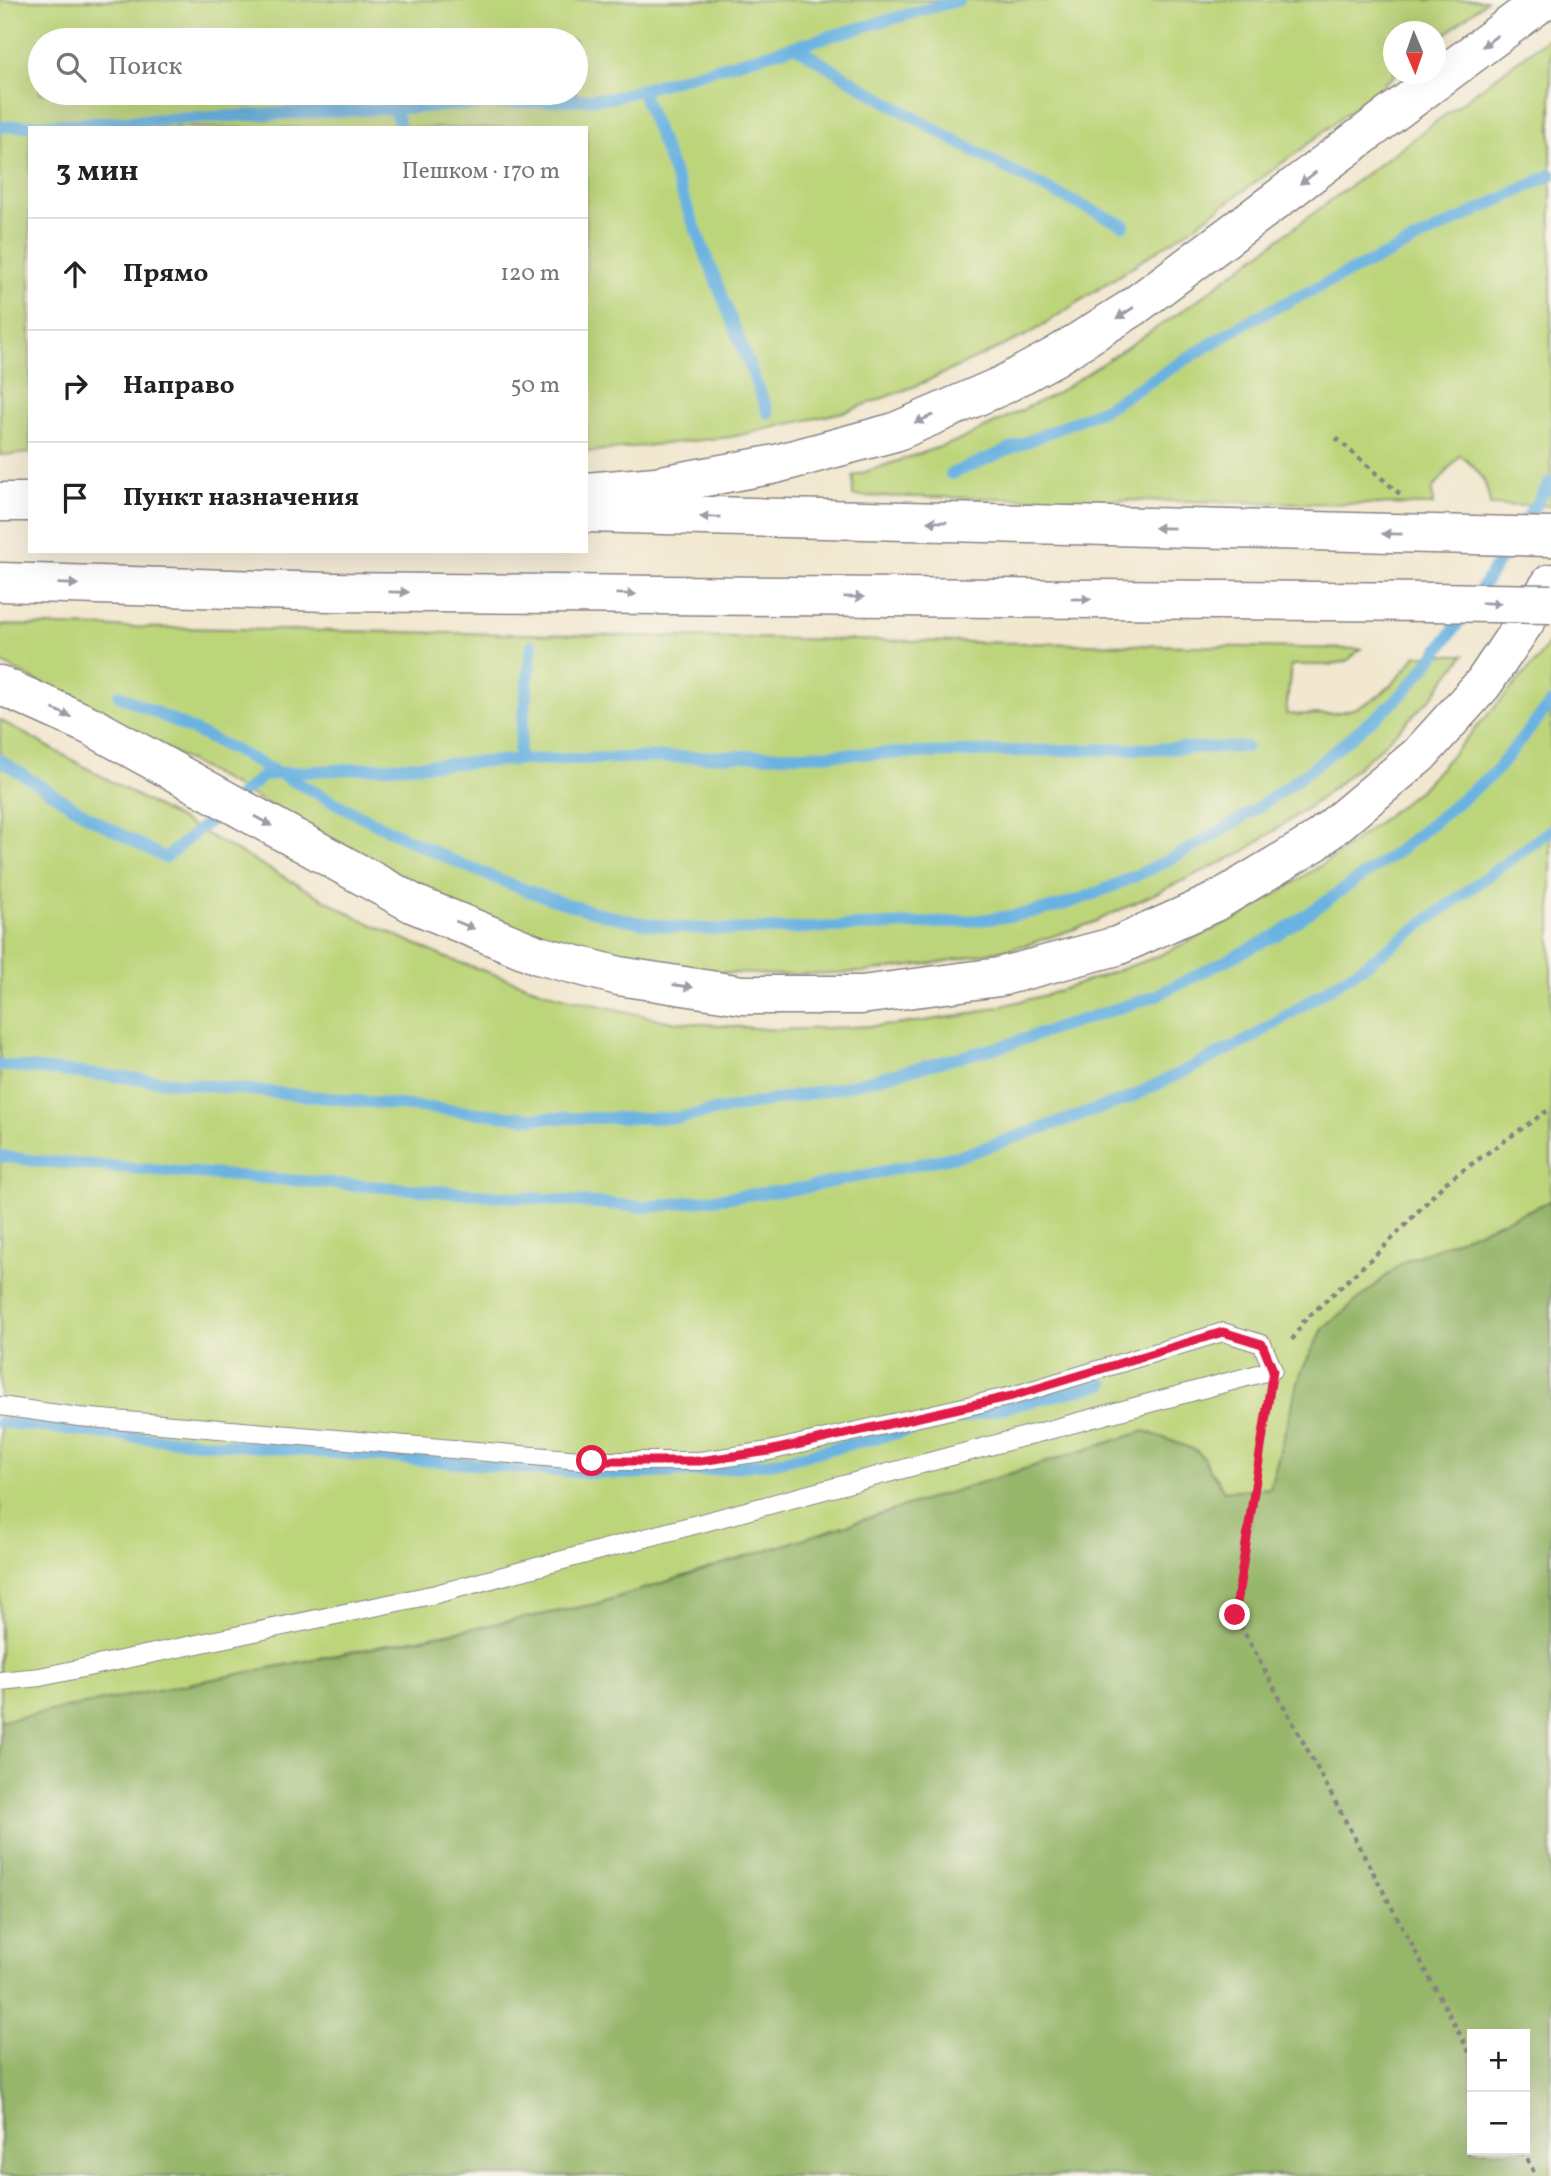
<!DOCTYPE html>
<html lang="ru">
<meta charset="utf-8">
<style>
body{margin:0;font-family:Vollkorn,serif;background:#f6f6f6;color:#222}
.controls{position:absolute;right:21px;bottom:21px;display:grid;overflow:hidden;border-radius:0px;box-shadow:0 7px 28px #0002}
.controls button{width:63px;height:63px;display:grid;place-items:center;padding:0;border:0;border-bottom:2px solid #e0e0e0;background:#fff;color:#222;font:35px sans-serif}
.compass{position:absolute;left:1383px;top:21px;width:63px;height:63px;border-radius:50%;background:#fff;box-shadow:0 7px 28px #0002;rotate:178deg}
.stop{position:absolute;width:21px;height:21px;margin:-16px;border:5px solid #e11d48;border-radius:50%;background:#fff}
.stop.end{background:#e11d48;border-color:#fff;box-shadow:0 2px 7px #0008}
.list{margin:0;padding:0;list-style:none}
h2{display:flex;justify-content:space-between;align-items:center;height:91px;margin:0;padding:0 28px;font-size:30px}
h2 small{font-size:23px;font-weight:400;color:#767676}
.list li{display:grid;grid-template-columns:46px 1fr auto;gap:21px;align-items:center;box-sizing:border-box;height:112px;padding:0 28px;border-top:2px solid #e0e0e0}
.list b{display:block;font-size:26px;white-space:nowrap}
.list em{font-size:23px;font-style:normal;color:#767676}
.icon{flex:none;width:38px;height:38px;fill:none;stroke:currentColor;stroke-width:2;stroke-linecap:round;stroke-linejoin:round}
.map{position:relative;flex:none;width:1551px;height:2176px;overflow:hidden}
.search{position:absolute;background:#fff;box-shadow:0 7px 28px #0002;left:28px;top:28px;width:560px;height:77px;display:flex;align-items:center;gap:18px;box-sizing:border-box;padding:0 24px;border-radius:38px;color:#767676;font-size:26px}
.panel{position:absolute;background:#fff;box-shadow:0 7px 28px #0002;left:28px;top:126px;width:560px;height:427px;border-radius:0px}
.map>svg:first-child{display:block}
.green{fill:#bdd57a;stroke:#707c5a;stroke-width:2;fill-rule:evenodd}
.forest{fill:#96b66a;stroke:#5c6c52;stroke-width:2;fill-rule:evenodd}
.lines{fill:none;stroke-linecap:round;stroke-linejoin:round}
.stream{stroke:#6ab2e1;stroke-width:12}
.service-casing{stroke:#8a8485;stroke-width:20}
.secondary-casing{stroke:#8a8485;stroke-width:41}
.trunk-casing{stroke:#8a8485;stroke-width:41}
.path{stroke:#8a8485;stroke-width:4.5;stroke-dasharray:5 5;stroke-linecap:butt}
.service{stroke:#fff;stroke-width:18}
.secondary{stroke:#fff;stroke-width:38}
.trunk{stroke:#fff;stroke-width:38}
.trunk-bridge-casing{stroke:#8a8485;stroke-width:41;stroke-linecap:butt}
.trunk-bridge{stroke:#fff;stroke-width:38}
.oneway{fill:#9c9ca7}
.route{stroke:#e11d48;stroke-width:9}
</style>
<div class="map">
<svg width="1551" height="2176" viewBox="0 0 1551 2176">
<rect width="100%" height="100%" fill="#f7f3e8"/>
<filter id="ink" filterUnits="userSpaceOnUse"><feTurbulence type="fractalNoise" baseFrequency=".0143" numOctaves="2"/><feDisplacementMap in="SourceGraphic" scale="14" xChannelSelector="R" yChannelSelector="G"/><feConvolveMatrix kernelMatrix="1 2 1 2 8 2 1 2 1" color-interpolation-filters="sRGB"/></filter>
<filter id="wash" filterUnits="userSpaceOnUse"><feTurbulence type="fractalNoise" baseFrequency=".00686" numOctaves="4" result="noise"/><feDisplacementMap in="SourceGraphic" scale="28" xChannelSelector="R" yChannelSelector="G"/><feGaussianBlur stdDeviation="1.57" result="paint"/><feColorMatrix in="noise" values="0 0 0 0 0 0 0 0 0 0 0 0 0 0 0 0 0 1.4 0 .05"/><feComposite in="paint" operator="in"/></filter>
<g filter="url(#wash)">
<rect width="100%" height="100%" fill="#f2e7cf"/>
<path class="green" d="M0,0H1487L1436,42V32H1394V74H1396L1299,151L1190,229L1031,333L918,385L848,411L731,437L586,452V128H30V453L0,455ZM576,40V93H40V40Z
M1551,36V506L1490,505C1487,480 1480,471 1460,455L1432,490L1433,505L853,496V476L960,440L1057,393L1185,309Z
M0,625L1361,649L1347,661L1331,665H1291L1286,714C1350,717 1377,710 1416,655H1464L1432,697L1378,750L1320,799L1242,853L1092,923L1026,945L943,962L864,972L777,975L693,971L603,954L525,932L464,911L145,737L0,662Z
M1551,638V1201L1403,1262L1301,1372L1270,1488L1224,1491L1198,1451L1145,1431L596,1604L0,1721V720L358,918L444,957L558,996L667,1021L779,1030L896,1025L965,1015L1050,994L1156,957L1242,916L1338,854L1422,788L1538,659Z"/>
<path class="forest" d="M1551,1201V2176H0V1721L596,1604L1145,1431L1198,1451L1224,1491L1270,1488L1301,1372L1323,1329L1403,1262ZM1472,2034H1525V2150H1472Z"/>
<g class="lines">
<path class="stream" d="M796,47C902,112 1010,175 1124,225
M641,90L768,413
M394,110L401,128
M0,127L611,98L959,0
M951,474L1104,409L1252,319L1551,175
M1477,595L1551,481
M119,695C173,721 229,746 282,775C388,831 496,888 614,917C680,934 764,930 832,927C903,924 974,925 1043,910C1075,903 1105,890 1135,876C1213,841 1284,793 1350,738C1367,723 1387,710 1402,694C1426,668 1447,640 1467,610
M0,760L96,821L165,858L263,776L279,773L518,760L1246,747
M518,760L532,645
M0,1065L529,1118H677L839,1088L1003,1046L1155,996L1277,935L1393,855L1494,773L1551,703
M0,1156L37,1161L648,1207L804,1188L966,1154L1127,1099L1250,1039L1367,964L1551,830
M0,1422L135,1437L556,1471L620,1474L701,1471L775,1462L1104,1384"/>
</g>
</g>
<g filter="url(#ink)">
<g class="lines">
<defs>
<path id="service" d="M0,1406L79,1417L592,1461H700L769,1451L1012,1396L1223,1332L1262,1344L1273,1370L436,1594L40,1677L0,1681"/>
<path id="secondary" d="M586,492L656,486L776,464L895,432L1003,385L1056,356L1132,308L1544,0
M0,685L91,726L414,904L538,955L619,976L742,995H861L999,977L1117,946L1215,902L1315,842L1419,755L1483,684L1551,583"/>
<path id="trunk" d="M0,502H30
M586,513L1551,537
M0,582L330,592L1432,602"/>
</defs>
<use href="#service" class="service-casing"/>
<use href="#secondary" class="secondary-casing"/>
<use href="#trunk" class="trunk-casing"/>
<path class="path" d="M1336,438L1400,494
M1292,1340L1304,1321L1388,1243L1445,1183L1551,1108
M1269,1399L1235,1615L1472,2057
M1522,2150L1536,2176"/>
<use href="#service" class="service"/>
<use href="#secondary" class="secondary"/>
<use href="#trunk" class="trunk"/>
<defs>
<path id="trunk-bridge" d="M1432,602L1551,604"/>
</defs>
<use href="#trunk-bridge" class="trunk-bridge-casing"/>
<use href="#trunk-bridge" class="trunk-bridge"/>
</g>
<defs><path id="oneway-solid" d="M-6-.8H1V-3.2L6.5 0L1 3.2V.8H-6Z" transform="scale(1.75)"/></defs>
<g class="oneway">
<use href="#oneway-solid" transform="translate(1490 41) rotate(143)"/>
<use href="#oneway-solid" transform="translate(1308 178) rotate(143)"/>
<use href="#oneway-solid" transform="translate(1125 313) rotate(147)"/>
<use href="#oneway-solid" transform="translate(924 419) rotate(156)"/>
<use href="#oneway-solid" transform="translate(710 517) rotate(-179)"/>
<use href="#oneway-solid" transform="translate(937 522) rotate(-179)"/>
<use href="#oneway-solid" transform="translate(1164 528) rotate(-179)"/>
<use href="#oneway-solid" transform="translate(1392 534) rotate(-179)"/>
<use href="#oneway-solid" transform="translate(68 584) rotate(2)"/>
<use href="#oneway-solid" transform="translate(399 592) rotate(1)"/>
<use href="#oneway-solid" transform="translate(626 594) rotate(1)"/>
<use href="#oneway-solid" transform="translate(854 597) rotate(1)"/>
<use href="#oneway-solid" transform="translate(1081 599) rotate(1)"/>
<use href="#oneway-solid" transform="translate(1491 603) rotate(1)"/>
<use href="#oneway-solid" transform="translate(62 713) rotate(24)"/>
<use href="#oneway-solid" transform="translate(263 821) rotate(29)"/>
<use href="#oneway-solid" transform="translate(465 925) rotate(22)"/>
<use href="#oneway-solid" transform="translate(683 986) rotate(8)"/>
</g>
</g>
<g class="lines" filter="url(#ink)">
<path class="route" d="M592,1461H700L769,1451L1012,1396L1223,1332L1262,1344L1273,1370L1235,1615"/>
</g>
</svg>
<div class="controls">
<button>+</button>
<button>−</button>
</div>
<svg class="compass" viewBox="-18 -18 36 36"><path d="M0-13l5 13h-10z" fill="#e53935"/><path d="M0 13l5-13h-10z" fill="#767676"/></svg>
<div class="stop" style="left:592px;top:1461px"></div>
<div class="stop end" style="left:1235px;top:1615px"></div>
<div class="search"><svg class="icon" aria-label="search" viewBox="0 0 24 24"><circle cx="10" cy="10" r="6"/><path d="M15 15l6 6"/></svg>Поиск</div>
<section class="panel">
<h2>3 мин<small>Пешком · 170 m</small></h2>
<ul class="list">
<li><svg class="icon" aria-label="ahead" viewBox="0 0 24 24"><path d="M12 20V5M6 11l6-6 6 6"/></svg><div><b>Прямо</b></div><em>120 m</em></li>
<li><svg class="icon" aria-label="right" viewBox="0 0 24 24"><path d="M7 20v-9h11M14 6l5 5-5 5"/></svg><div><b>Направо</b></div><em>50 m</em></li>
<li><svg class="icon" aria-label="arrive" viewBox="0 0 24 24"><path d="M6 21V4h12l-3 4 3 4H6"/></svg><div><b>Пункт назначения</b></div></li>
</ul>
</section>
</div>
